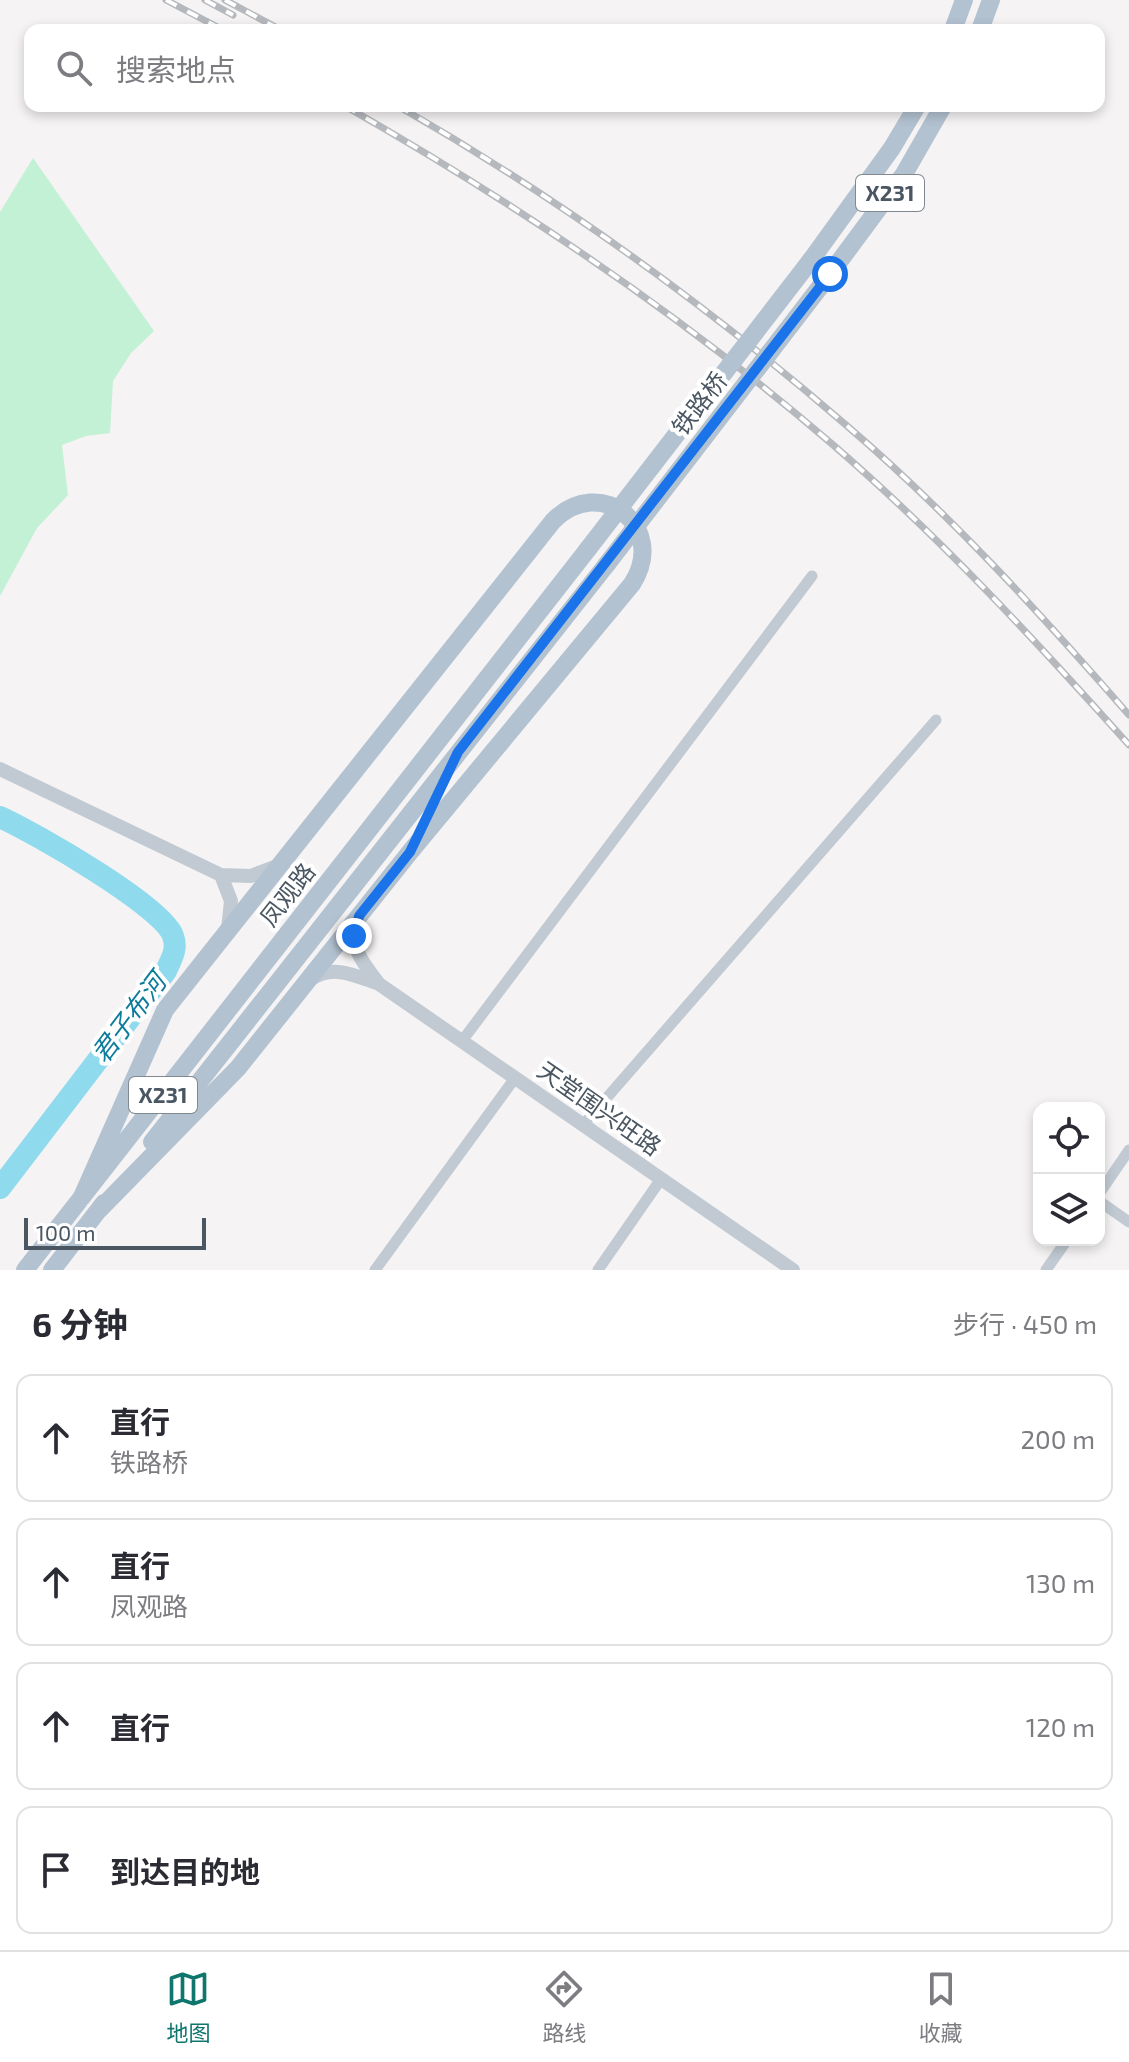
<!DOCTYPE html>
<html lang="zh">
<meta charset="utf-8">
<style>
body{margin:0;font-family:"Exo 2","Noto Sans SC",sans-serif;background:#f2f2f3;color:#2b2b33}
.controls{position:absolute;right:24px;bottom:24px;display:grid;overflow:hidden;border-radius:16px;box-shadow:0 4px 12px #0003}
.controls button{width:72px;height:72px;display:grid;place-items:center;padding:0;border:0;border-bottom:2px solid #e1e1e2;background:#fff;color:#2b2b33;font:40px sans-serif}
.scale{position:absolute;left:24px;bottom:20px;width:182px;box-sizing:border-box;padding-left:8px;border:4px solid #4a5661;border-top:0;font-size:22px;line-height:28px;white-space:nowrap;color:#4a5661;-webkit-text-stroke:6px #fff;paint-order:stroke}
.stop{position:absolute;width:24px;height:24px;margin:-18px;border:6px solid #1a73e8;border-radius:50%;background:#fff}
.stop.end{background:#1a73e8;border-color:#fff;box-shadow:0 2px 8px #0008}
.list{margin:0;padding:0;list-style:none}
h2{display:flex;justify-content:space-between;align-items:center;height:104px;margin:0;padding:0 32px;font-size:34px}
h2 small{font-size:26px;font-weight:400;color:#7c7c81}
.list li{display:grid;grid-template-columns:52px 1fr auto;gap:24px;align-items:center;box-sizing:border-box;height:128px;margin:0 16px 16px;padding:0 16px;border:2px solid #e1e1e2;border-radius:16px}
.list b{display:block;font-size:30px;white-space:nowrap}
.list p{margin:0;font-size:26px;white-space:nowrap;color:#7c7c81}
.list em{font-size:26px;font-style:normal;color:#7c7c81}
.icon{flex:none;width:44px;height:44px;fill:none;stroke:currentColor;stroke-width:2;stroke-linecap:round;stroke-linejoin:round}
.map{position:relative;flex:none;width:1129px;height:1270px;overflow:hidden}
.search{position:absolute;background:#fff;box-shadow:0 4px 12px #0003;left:24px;right:24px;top:24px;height:88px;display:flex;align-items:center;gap:20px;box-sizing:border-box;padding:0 28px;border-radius:16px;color:#7c7c81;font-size:30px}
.sheet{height:680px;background:#fff}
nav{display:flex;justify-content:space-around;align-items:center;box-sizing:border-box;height:112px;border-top:2px solid #e1e1e2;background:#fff;font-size:22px;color:#7c7c81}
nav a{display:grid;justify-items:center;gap:4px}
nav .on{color:#0f766e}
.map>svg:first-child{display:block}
.green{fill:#c3f1d5}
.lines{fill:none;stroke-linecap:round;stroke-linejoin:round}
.river{stroke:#90daee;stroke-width:22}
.minor{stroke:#c1cad2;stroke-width:11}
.tertiary{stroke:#c1cad2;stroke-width:14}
.primary{stroke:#b3c2d1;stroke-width:18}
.rail-casing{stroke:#b5b8bd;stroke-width:7}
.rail{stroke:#fff;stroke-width:4;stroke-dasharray:12;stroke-linecap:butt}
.primary-bridge{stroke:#b3c2d1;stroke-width:18}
.route{stroke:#1a73e8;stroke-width:10}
.labels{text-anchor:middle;stroke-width:8;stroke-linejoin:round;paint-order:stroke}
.shield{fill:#fff;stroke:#808990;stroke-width:2}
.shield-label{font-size:22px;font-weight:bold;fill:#4a5661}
.street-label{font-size:24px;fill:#4a5661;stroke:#fff}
.water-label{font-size:26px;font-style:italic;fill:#0c7c9b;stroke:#fff}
</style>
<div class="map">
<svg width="1129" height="1270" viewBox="0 0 1129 1270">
<rect width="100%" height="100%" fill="#f5f3f3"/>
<path class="green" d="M33,158L154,331L131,353L113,381L110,433L86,436L62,445L68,495L37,528L0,596V212Z"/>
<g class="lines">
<path class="river" d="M0,817C33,832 163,906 173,936C178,950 171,959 166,971L0,1188"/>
<path class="minor" d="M462,1041L812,576
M583,1125L936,720
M1099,1194L1129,1150
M1099,1201L1129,1222
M375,1270L515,1078
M598,1270L661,1179
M1046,1270L1067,1240"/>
<path class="tertiary" d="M0,769L221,875L251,876L277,866
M221,875L231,901L228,929
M357,921C348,947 364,964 379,984
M311,979C334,964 356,976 379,984L793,1270"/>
<path class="primary" d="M953,30L964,0
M980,30L991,0
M811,260L892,148L917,106
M830,274L904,174L943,106
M152,1142L607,564
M82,1197L165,1010L553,521C600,473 669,527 632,584L410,852L238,1068L99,1210
M25,1270L588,549
M52,1270L104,1203"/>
<defs>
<path id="rail" d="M166,0L223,30
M205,0L233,15
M225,0L281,30
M345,106C517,204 682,315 832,444C939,536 1035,640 1129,745
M398,106C557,197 707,305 846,425C949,513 1040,613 1129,715"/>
</defs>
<use href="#rail" class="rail-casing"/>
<use href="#rail" class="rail"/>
<path class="primary-bridge" d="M588,549L811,260
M607,564L830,274"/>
</g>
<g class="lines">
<path class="route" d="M354,936L359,916L410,852L458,752L830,274"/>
</g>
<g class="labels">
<g class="shield">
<rect x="856" y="175" width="68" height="36" rx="6"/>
<rect x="129" y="1077" width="68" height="36" rx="6"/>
</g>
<g class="shield-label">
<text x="890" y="201">X231</text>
<text x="163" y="1103">X231</text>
</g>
<g class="street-label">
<text transform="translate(700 404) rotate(-52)" y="8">铁路桥</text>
<text transform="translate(288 895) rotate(-52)" y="8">凤观路</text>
<text transform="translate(599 1109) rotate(35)" y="8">天堂围兴旺路</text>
</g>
<g class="water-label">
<text transform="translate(129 1018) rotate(-53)" y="9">君子布河</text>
</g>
</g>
</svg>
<div class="controls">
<button><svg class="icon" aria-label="locate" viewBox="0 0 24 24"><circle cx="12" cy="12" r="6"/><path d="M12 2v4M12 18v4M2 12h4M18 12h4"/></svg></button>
<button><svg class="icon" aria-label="layers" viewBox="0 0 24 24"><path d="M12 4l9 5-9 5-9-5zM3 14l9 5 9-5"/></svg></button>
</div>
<div class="scale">100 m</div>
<div class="stop" style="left:830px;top:274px"></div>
<div class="stop end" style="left:354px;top:936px"></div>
<div class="search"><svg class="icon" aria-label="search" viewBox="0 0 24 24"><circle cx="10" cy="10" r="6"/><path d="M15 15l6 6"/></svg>搜索地点</div>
</div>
<section class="sheet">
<h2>6 分钟<small>步行 · 450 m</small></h2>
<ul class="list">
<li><svg class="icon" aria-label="ahead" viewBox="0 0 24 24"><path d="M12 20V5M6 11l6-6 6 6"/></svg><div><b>直行</b><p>铁路桥</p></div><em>200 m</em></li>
<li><svg class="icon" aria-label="ahead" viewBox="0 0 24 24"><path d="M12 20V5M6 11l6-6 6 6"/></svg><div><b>直行</b><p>凤观路</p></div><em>130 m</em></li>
<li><svg class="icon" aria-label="ahead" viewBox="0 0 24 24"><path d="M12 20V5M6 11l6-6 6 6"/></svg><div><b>直行</b></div><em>120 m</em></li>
<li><svg class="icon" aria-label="arrive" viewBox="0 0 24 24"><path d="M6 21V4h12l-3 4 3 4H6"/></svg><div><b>到达目的地</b></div></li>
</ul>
</section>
<nav>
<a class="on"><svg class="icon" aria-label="map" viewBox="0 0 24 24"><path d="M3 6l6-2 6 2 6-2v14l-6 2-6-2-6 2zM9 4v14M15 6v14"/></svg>地图</a>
<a><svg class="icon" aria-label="directions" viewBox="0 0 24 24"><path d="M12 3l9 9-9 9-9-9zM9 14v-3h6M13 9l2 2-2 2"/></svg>路线</a>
<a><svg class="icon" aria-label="saved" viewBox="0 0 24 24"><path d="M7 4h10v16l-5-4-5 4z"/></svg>收藏</a>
</nav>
